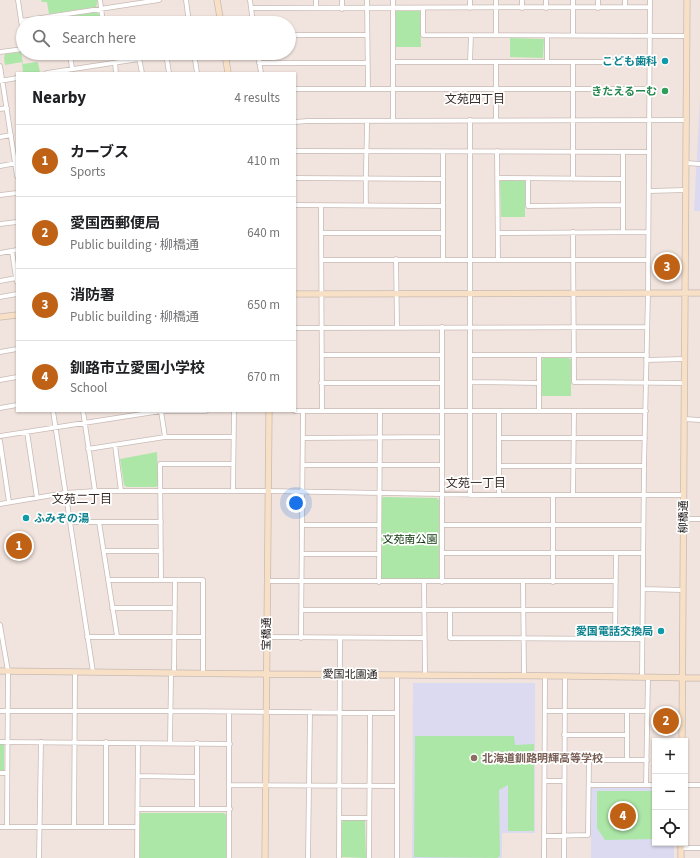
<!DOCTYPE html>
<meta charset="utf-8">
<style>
body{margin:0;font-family:"Source Sans 3","Noto Sans JP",sans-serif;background:#f6f6f6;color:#202124}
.controls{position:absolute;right:12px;bottom:12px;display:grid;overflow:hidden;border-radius:0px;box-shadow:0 1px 3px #0004}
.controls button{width:36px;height:36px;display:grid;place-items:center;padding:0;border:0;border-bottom:1px solid #e0e0e0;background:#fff;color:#202124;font:20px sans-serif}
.you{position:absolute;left:296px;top:503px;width:14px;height:14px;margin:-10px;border:3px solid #fff;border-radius:50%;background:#1a73e8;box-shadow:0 0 0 6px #1a73e833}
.badge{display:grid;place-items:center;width:26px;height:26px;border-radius:50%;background:#bf6215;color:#fff;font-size:13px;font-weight:700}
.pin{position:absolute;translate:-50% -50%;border:2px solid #fff;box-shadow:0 1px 4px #0006}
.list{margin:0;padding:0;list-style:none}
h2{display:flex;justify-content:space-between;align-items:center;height:52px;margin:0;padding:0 16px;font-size:17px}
h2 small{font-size:13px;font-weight:400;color:#757577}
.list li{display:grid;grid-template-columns:26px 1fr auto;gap:12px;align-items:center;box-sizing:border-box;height:72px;padding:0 16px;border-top:1px solid #e0e0e0}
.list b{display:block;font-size:15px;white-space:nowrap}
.list p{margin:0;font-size:13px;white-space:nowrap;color:#757577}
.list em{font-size:13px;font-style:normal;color:#757577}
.icon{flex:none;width:22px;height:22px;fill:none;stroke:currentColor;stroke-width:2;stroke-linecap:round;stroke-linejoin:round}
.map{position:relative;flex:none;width:700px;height:858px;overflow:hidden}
.search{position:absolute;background:#fff;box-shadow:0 1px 3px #0004;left:16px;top:16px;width:280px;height:44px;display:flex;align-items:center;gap:10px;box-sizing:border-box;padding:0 14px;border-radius:22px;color:#757577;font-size:15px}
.panel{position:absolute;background:#fff;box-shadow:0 1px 3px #0004;left:16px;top:72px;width:280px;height:340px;border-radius:0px}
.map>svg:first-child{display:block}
.education{fill:#dcdaf0}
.green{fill:#ade7a8}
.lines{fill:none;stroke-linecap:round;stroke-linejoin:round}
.street-casing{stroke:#c8bbb5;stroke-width:5.5}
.secondary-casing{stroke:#c8bbb5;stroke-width:7}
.street{stroke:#fff;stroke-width:4}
.secondary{stroke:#f7e0c5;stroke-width:5.5}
.culture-dot{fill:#0f9aa8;stroke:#fff;stroke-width:1.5}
.leisure-dot{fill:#2e9e5b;stroke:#fff;stroke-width:1.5}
.education-dot{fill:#8d6e63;stroke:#fff;stroke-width:1.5}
.labels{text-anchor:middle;stroke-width:3.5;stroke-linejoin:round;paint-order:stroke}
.culture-label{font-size:11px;font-weight:bold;fill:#0d838f;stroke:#fff;text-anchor:end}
.leisure-label{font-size:11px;font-weight:bold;fill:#27864d;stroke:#fff;text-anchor:end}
.street-label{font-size:11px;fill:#1a1513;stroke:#fff}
.park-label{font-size:11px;fill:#0a3509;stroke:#fff}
.education-label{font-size:11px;font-weight:bold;fill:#785e54;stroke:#fff;text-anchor:start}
.neighbourhood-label{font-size:12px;fill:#372c28;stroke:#fff}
</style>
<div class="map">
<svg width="700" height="858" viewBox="0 0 700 858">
<rect width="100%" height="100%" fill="#f1e3dd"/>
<path class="education" d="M700,98V211H694Z
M413,683H535V833H502V858H412Z
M591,788H655V843H674V858H591Z"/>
<path class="green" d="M41,0H97V4L96,7L49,14L47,2H42Z
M396,11H420L421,47H396Z
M97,12L99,14L100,22L67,23L66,17Z
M510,38L544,39L543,58L510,57Z
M21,52L23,64L37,62L38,63L40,72L23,73L22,62L5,65L4,58L5,54Z
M525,180V217H501L500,181Z
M543,358H568L571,359V396H542V360Z
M157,452L158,485L156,487H127L124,485L120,459Z
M383,497L437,498L439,500V579H383L381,578L382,499Z
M415,736H514L515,745L534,744V831H508V785L499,790L500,856L497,858L414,857Z
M0,744H4V771H0Z
M597,791H655V839L605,840L597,828Z
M140,813H224L226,815V858H140Z
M344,820H365L366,858L342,857V822Z"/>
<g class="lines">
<defs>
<path id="street" d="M18,0L23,34
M100,0L103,23
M186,0L189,23
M250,0L253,23
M316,0V8
M342,0V9
M367,0L368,89
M393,0V120
M496,0V35
M573,0V35
M625,0V7
M251,8L650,7
M423,8V35L687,36
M470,8V0
M522,8V0
M546,8V0
M598,8V0
M21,21L159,0
M192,23L220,18
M289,35H367
M0,52L23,49
M70,53L72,69
M138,53L142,73
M166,53L169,73
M194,53L197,73
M258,53L261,73
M393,62H650
M470,62L471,35
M496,62V120
M547,62V35
M573,62V179
M115,63L116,73
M259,63H367
M0,66L17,176
M47,73L139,59
M0,81L17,78
M295,89H649
M0,109L7,108
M470,120V495
M295,122L308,121L687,120
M0,137L11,135
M295,151L649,152
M497,151L498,260
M443,152V260
M623,152V232
M686,163L700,164
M0,166L17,163
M295,178L443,179
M498,178L623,179
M528,178V206L622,205
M649,191L686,190
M0,195L17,193
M295,205L443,206
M366,205C365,177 367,149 367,121
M321,206L322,411
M0,224L17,222
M573,232L574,382L684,383
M322,233H443
M498,233L648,232
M12,251L16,278
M0,253L17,250
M396,259L397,327
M322,260H648
M0,281L16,278L17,282
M0,297L17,294
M442,327V582
M295,328L647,327
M0,352L17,349
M322,355H442
M470,355H647
M646,360L684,359
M0,380L17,377
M470,382L539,383
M321,383H442
M0,408L17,405
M53,411L93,672
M83,411L95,491
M161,411L165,437
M295,411H646
M499,411V495
M539,411V355
M684,419L700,420
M27,432L37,498
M0,436L161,411H206
M303,438L442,437
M499,438H645
M0,441L9,502
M115,445L121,491
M88,449L165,437H234
M303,465H442
M499,466H644
M233,491L234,411
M573,495L574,411
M0,504L65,493L95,491H268L499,495H683
M683,519H700
M70,522H161
M99,522L117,636
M302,525H379
M442,525H643
M104,551H161
M442,553H643
M302,554H379
M161,579L160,464H233
M108,580H203V673
M267,581H616
M379,582L380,411
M424,582L425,675
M523,582L524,676
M553,582V495
M643,589L682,590
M112,608H175
M301,610H615
M450,610V638L642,639
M0,625L8,671L7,827
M87,637H203
M266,637L424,638
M301,638L303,411
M615,639L616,553
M174,674L175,580
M397,675V858
M642,677L644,466L648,293L650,0
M0,711H170L397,713
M545,711H647
M564,735H627
M0,742L230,744
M106,742V827
M170,743L171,674
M564,760H647
M627,760V711
M0,773H7
M138,776L197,777
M545,781H564
M230,785L397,786
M589,785H655
M646,785L648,677
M685,785H700
M138,809H230
M197,809V743
M340,818H369
M0,827H137
M74,827L75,672
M544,836L588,835L589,760
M681,848H700
M39,858L41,742
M137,858L138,743
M229,858V712
M308,858L310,712
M339,858L340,638
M369,858L370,713
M544,858L545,676
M564,858L565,676"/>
<path id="secondary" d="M217,0L221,23
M225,53L228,73
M295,294L700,293
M0,317L17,315
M0,671L266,674L565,676L700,678
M682,741L687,0
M265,858L269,411
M681,858V843"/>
</defs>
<use href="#street" class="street-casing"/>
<use href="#secondary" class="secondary-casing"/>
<use href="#street" class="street"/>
<use href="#secondary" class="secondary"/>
</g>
<g class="culture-dot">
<circle cx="665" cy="61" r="4"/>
<circle cx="26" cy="518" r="4"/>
<circle cx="661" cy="631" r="4"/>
</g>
<circle class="leisure-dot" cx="665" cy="91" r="4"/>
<circle class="education-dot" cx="474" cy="758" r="4"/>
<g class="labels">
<g class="culture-label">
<text x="657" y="65">こども歯科</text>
<text x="34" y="522" text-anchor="start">ふみぞの湯</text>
<text x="653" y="635">愛国電話交換局</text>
</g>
<g class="leisure-label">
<text x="657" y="95">きたえるーむ</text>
</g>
<g class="street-label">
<text transform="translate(683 517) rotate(-89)" y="4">柳橋通</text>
<text transform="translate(266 634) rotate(-89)" y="4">宝橋通</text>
<text transform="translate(350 674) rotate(1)" y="4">愛国北園通</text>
</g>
<g class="park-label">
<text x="410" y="543">文苑南公園</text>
</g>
<g class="education-label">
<text x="482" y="762">北海道釧路明輝高等学校</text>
</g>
<g class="neighbourhood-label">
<text x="475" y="103">文苑四丁目</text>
<text x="476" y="487">文苑一丁目</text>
<text x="82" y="503">文苑二丁目</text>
</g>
</g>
</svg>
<div class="controls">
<button>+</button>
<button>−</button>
<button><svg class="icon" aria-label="locate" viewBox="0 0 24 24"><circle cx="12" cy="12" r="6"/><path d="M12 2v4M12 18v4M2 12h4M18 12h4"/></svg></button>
</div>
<div class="you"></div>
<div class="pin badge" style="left:19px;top:546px">1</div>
<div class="pin badge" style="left:666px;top:721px">2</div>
<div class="pin badge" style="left:667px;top:267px">3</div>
<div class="pin badge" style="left:623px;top:816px">4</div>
<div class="search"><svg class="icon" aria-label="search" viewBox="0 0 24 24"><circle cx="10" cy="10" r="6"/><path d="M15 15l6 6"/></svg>Search here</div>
<section class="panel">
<h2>Nearby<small>4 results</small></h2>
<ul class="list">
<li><span class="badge">1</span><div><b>カーブス</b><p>Sports</p></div><em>410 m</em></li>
<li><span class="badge">2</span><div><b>愛国西郵便局</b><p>Public building · 柳橋通</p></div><em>640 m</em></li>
<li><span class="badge">3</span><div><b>消防署</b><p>Public building · 柳橋通</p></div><em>650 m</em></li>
<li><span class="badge">4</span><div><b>釧路市立愛国小学校</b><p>School</p></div><em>670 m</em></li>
</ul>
</section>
</div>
